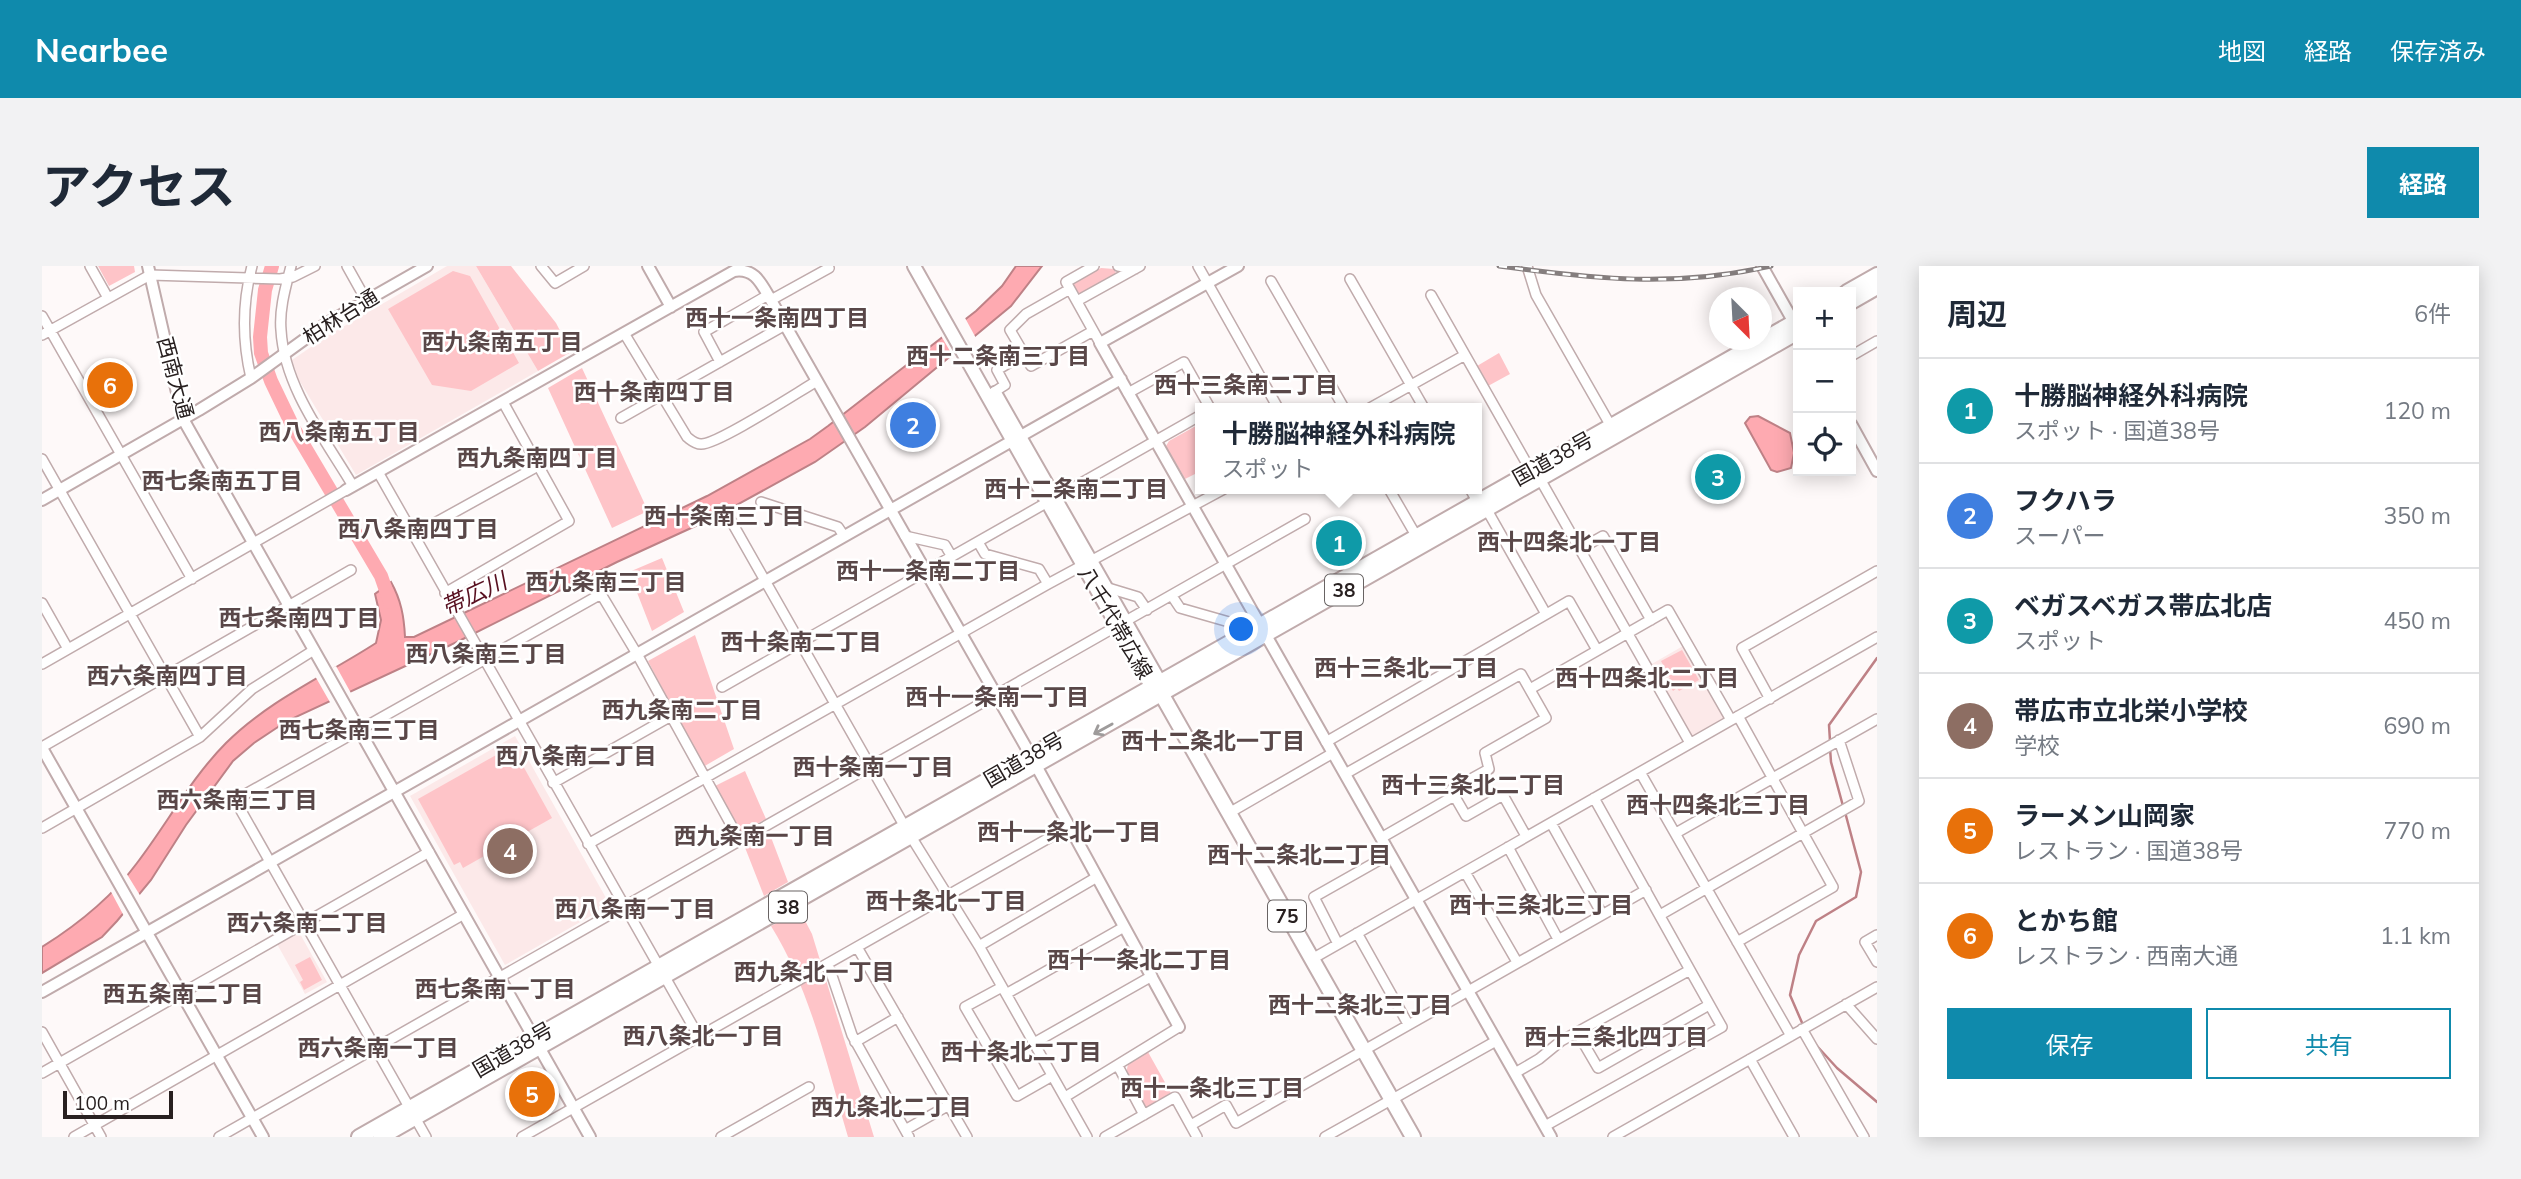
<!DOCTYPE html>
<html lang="ja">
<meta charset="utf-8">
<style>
body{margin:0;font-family:Mulish,"Noto Sans JP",sans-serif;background:#f2f2f3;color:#1f2937}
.controls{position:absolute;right:21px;top:21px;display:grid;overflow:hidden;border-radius:0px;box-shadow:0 4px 18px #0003}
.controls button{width:63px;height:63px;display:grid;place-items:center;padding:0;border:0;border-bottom:2px solid #e0e1e3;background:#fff;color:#1f2937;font:35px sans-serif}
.compass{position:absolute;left:1667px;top:21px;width:63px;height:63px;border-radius:50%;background:#fff;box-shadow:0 4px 18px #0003;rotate:156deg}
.scale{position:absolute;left:21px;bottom:18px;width:110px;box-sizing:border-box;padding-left:7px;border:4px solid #282020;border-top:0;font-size:19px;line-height:24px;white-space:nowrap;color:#282020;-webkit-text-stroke:5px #fff;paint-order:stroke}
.you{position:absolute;left:1200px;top:364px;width:24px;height:24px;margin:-18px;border:5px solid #fff;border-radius:50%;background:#1a73e8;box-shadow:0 0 0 10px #1a73e833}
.badge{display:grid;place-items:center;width:46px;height:46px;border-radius:50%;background:#0f8aac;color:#fff;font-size:23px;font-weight:700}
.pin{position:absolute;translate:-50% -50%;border:4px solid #fff;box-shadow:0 2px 7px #0006}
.popup{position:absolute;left:1153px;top:137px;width:287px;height:91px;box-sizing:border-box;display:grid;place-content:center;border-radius:0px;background:#fff;filter:drop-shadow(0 2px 5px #0005);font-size:23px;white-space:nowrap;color:#747a83}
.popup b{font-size:26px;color:#1f2937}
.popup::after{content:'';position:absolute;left:50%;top:100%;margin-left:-14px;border:14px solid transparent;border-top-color:#fff}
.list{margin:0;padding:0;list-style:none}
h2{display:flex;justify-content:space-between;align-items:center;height:91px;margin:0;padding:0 28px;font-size:30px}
h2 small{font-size:23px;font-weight:400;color:#747a83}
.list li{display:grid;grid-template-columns:46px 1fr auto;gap:21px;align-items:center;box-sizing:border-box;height:105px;padding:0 28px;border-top:2px solid #e0e1e3}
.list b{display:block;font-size:26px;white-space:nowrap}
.list p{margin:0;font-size:23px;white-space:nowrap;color:#747a83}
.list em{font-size:23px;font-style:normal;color:#747a83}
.actions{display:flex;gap:14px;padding:21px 28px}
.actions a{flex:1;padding:16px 0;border:2px solid #0f8aac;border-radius:0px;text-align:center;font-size:24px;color:#0f8aac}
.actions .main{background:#0f8aac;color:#fff}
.icon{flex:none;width:38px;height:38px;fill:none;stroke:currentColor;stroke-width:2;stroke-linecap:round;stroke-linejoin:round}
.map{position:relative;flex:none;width:1835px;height:871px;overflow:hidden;border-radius:0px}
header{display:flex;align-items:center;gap:42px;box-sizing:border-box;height:98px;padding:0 35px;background:#0f8aac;color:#fff}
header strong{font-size:33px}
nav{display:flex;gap:38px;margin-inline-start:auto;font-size:24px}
.intro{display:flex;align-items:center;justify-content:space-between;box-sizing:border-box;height:168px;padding:0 42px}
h1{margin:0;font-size:49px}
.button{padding:18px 32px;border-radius:0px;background:#0f8aac;color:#fff;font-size:24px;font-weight:700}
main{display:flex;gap:42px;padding:0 42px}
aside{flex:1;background:#fff;border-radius:0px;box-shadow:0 4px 18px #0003}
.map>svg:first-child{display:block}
.built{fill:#fce9e9}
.green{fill:#fec4c8}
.water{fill:#feaab1;stroke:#be8186;stroke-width:2}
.pier{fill:#fef9f9}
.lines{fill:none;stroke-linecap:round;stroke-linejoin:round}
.stream{stroke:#be8186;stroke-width:2.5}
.river{stroke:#feaab1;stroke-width:14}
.minor-casing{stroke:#c0abac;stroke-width:12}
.tertiary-casing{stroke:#c0abac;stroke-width:14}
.secondary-casing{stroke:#c0abac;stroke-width:16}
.primary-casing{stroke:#c0abac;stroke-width:18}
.trunk-casing{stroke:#c0abac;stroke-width:18}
.minor{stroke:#fff;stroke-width:9}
.tertiary{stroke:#fff;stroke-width:10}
.secondary{stroke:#fff;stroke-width:12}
.primary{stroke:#fff;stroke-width:14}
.trunk{stroke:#fff;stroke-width:14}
.rail-casing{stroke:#857e7e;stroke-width:5}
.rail{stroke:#fff;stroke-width:2.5;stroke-dasharray:8;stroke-linecap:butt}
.oneway{stroke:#9e9b9b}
.labels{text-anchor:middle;stroke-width:5;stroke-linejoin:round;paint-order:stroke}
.shield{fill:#fff;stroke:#686363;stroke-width:2}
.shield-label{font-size:19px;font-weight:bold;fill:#282020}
.street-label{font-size:21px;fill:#282020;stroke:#fff}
.neighbourhood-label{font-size:23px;font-weight:bold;fill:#594748;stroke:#fff}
.water-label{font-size:23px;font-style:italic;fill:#581020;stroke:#fff}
</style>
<header>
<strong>Nearbee</strong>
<nav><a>地図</a><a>経路</a><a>保存済み</a></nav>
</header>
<div class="intro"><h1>アクセス</h1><a class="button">経路</a></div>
<main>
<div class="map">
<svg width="1835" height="871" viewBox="0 0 1835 871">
<rect width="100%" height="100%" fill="#fef9f9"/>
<path class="built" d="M405,0H434L496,105L314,209L257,114L250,94L282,72Z
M1641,380L1682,452L1648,471L1608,399Z
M473,470L568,639L463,699L368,530Z
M257,666L285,716L263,728L235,678Z"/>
<path class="green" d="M56,0H92L93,6L67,20Z
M434,0H469L514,57L529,86L496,105Z
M1059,2L1072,3L1075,9L1039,29L1031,21L1033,16Z
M411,5L428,10L477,97L429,125L390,119L346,43Z
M1457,87L1468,108L1446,120L1435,100Z
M540,102L606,245L570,262L506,122Z
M1159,157V205L1143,213L1124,180L1127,175Z
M620,292L642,346L610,365L587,306Z
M653,369L692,483L661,501L606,395Z
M1640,384L1657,414L1637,425L1635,422L1631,425L1625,415L1628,412L1619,395Z
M470,480L510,552L421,602L418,596L412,599L376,533Z
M703,505L724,553L697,568L671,521Z
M727,566L746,616L722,630L702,579Z
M758,645L770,668L832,871H806C785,800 768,723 729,660Z
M268,691L280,714L262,724L258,716L261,714L253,699Z
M1106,786L1130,829L1105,843L1084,808L1086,798Z"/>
<path class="water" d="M974,0H1000L969,40L823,161L773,196L671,252L575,296L415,376L245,455L212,477L191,495L144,559L109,614L75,655L60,671L0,707V681C35,659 70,631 95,597C125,558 149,512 184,477C227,434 283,410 334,377L339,354L333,328L349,316C359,334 362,350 363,371H372L665,230L768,173L786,160L934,45L960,20Z
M1716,150L1748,167L1752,187L1749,202L1735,206L1729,204L1703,157L1708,151Z"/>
<path class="pier" d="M922,50L935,74L912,92L898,68Z
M294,400L310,429L289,438L273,410Z
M83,605L99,631L83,652L67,622Z"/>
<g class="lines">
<path class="stream" d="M1788,475L1787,459L1835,392
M1788,482L1789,496L1801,540
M1761,759L1748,729L1757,689L1774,655L1814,631L1819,606L1803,546
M1774,779L1795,802L1835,836"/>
<path class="river" d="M230,0L223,24L218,71L219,87L229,115L252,163L339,310L348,336"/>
<defs>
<path id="minor" d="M48,0L66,32
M249,0C244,20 237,43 239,64C242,121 283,173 311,220
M305,0L324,34
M499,0L513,17L542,0
M1052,0L1024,16L1058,77
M1076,0L1093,3
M1156,0L1236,142
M1485,0L1494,29L1570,162
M1308,13L1382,142
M1229,15L1302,142
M1389,29L1489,205L1498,213L1648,477
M729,34L787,2L786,0
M1035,35L1098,0
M0,50L150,313
M582,67L645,171C649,174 653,178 659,178C675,179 756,126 775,115
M0,69L108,9L238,13L251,11L273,0
M982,88L968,64L984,48L1028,23
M1809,90L1835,75
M678,96L662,66L726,29
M209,112C200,74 200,38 210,0
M952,126L963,119L955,104L982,88L989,100L1051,65
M1086,127L1142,96L1168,142
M1328,142L1423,89
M579,152L743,59
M0,193L158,471
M336,206L657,771
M1347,223L1376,273
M1428,223L1435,235L1445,244L1504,348
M719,236L796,261L802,270
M688,253L863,561L937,680L1045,871
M371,269L496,200
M863,270L903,279L910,291
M936,276L943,288L997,303L1006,318
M1538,283L1561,270L1609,354
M1063,321L1096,331L1105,344
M403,327L527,255L461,136
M1130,330L1138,342L1187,356
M0,337L26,383
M0,398L304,224
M680,421L1159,149
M1488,423L1626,344L1689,454
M1728,433L1700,382L1835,305
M1284,476L1527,335L1555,384
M0,481L309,304
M1598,506L1749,770
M1303,508L1479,408L1504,452L1443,487L1447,503L1409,524L1424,550L1461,529L1484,570
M511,517L629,450
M1187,547L1291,487
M1509,557L1560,648
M0,562L158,471L210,423L272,384
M1634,567L1835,453
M1339,572L1412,530
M546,578L1006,318L1182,223
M1466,581L1516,673
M1423,606L1475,696
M1618,649L1817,535L1797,474
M1315,667L1366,758
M1835,669L1823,676L1835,696
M1695,676L1791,621L1696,450
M1296,678L1272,631L1348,588
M937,680L1055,611
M815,681L925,871
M1270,693L1835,371
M786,698L810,769L867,871
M960,721L923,741L975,830L1010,810
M964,728L1082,661
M1804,738L1835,773
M1760,763L1822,871
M0,766L59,871
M1535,766L1556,802L1667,739
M813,776L856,751
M992,777L1110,710
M1708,793L1752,871
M1076,800L1102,849
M0,807L387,586
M1473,807L1497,793L1519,775L1648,704L1552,532
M1023,831L1137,761
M1149,859L1184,839L1194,857L1604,624
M1503,860L1680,761L1648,704
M863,864L907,839
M32,871L422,648
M177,871L1263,253
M384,871L193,534L559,328L595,388L698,575
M480,871L1028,560
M679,871L767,821
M1063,871L1133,831L1155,871
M1283,871L1454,775
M1571,871L1835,721"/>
<path id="tertiary" d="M106,0L141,153L548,871
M606,0L629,41
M1196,0L1058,77L1509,871
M1720,0L1755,62
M1809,158L1835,205
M304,224L692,5C711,2 718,15 726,29L985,483L1137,761
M0,234L157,144L209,112L285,57L385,0
M0,482L221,871
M0,726L1079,113"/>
<path id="secondary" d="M872,0L1109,420L1117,427
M953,127L1118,416L1119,425"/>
<path id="primary" d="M1120,429L1371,871"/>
<path id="trunk" d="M1805,26L1835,9
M1809,36L1835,21
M317,871L1756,54
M339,871L1756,66"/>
</defs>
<use href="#minor" class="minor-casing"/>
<use href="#tertiary" class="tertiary-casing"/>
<use href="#secondary" class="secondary-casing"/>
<use href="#primary" class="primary-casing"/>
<use href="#trunk" class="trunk-casing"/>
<use href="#minor" class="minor"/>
<use href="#tertiary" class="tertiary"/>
<use href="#secondary" class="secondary"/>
<use href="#primary" class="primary"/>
<use href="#trunk" class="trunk"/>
<defs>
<path id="rail" d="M1457,0C1554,13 1632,22 1729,0"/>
</defs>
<use href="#rail" class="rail-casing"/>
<use href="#rail" class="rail"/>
</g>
<defs><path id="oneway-shaft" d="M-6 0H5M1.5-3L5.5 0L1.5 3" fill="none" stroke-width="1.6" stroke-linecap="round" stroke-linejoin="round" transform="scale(1.75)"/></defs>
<use class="oneway" href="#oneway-shaft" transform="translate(1061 463) rotate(151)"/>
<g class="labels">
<g class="shield">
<rect x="1283" y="308.5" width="38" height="31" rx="5"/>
<rect x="727" y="625.5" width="38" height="31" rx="5"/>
<rect x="1226" y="634.5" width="38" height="31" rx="5"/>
</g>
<g class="shield-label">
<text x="1302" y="331">38</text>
<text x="746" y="648">38</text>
<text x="1245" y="657">75</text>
</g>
<g class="street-label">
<text transform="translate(299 51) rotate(-32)" y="7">柏林台通</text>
<text transform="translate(133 112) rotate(75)" y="7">西南大通</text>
<text transform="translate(1511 193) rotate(-29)" y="7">国道38号</text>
<text transform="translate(1073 357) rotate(60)" y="7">八千代帯広線</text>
<text transform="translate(982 494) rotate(-30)" y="7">国道38号</text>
<text transform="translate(471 784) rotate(-30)" y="7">国道38号</text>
</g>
<g class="neighbourhood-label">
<text x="735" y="60">西十一条南四丁目</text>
<text x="460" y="84">西九条南五丁目</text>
<text x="956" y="98">西十二条南三丁目</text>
<text x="1204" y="127">西十三条南二丁目</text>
<text x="612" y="134">西十条南四丁目</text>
<text x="297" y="174">西八条南五丁目</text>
<text x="495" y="200">西九条南四丁目</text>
<text x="180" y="223">西七条南五丁目</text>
<text x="1034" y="231">西十二条南二丁目</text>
<text x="682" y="258">西十条南三丁目</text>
<text x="376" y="271">西八条南四丁目</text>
<text x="1527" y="284">西十四条北一丁目</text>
<text x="886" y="313">西十一条南二丁目</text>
<text x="564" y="324">西九条南三丁目</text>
<text x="257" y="360">西七条南四丁目</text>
<text x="759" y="384">西十条南二丁目</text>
<text x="444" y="396">西八条南三丁目</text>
<text x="1364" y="410">西十三条北一丁目</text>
<text x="125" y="418">西六条南四丁目</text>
<text x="1605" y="420">西十四条北二丁目</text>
<text x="955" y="439">西十一条南一丁目</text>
<text x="640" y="452">西九条南二丁目</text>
<text x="317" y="472">西七条南三丁目</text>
<text x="1171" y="483">西十二条北一丁目</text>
<text x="534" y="498">西八条南二丁目</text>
<text x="831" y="509">西十条南一丁目</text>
<text x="1431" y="527">西十三条北二丁目</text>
<text x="195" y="542">西六条南三丁目</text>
<text x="1676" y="547">西十四条北三丁目</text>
<text x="1027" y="574">西十一条北一丁目</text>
<text x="712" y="578">西九条南一丁目</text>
<text x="1257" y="597">西十二条北二丁目</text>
<text x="904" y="643">西十条北一丁目</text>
<text x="1499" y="647">西十三条北三丁目</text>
<text x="593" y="651">西八条南一丁目</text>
<text x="265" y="665">西六条南二丁目</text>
<text x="1097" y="702">西十一条北二丁目</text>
<text x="772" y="714">西九条北一丁目</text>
<text x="453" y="731">西七条南一丁目</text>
<text x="141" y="736">西五条南二丁目</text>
<text x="1318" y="747">西十二条北三丁目</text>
<text x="661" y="778">西八条北一丁目</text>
<text x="1574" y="779">西十三条北四丁目</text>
<text x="336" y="790">西六条南一丁目</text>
<text x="979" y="794">西十条北二丁目</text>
<text x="1170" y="830">西十一条北三丁目</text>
<text x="849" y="849">西九条北二丁目</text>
</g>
<g class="water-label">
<text transform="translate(432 328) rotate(-25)" y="8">帯広川</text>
</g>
</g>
</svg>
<div class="controls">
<button>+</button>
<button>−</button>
<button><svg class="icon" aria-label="locate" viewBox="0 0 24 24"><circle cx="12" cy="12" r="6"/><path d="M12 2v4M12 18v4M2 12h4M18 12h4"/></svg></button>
</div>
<svg class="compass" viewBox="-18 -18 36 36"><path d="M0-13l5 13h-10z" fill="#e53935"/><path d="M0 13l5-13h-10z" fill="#747a83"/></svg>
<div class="scale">100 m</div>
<div class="you"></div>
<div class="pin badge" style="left:1297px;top:277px;background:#0f9aa8">1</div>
<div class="popup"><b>十勝脳神経外科病院</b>スポット</div>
<div class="pin badge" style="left:871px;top:159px;background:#3f7fe0">2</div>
<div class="pin badge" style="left:1676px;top:211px;background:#0f9aa8">3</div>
<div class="pin badge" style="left:468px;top:585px;background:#8d6e63">4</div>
<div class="pin badge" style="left:490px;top:828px;background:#e8710a">5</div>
<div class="pin badge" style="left:68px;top:119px;background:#e8710a">6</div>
</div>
<aside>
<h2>周辺<small>6件</small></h2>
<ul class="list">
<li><span class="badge" style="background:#0f9aa8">1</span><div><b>十勝脳神経外科病院</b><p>スポット · 国道38号</p></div><em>120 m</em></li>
<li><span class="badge" style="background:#3f7fe0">2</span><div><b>フクハラ</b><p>スーパー</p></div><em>350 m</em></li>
<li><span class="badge" style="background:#0f9aa8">3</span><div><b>ベガスベガス帯広北店</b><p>スポット</p></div><em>450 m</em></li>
<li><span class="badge" style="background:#8d6e63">4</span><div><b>帯広市立北栄小学校</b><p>学校</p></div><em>690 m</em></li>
<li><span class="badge" style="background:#e8710a">5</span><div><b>ラーメン山岡家</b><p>レストラン · 国道38号</p></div><em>770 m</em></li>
<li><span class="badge" style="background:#e8710a">6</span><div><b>とかち館</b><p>レストラン · 西南大通</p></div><em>1.1 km</em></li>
</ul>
<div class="actions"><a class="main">保存</a><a>共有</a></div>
</aside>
</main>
